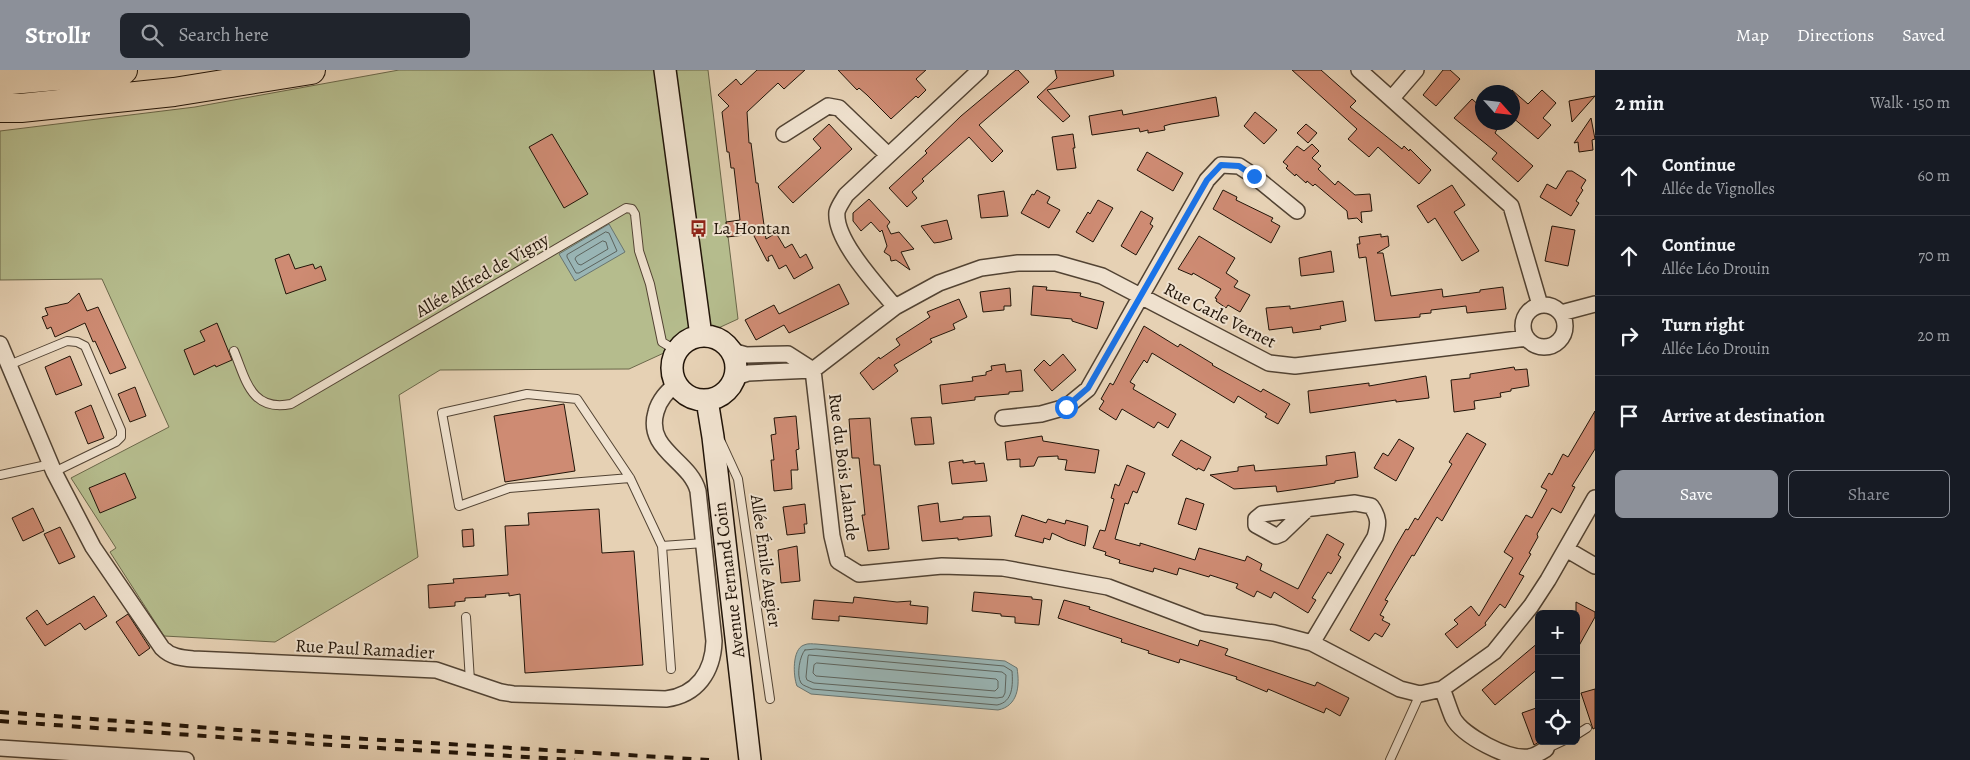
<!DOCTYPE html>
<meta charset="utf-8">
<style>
body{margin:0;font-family:Alegreya,serif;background:#20242c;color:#f1f3f6}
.controls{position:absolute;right:15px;bottom:15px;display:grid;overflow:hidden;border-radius:8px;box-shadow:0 5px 20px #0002}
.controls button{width:45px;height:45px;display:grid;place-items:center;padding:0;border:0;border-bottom:1px solid #363941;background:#171b24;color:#f1f3f6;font:25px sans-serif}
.compass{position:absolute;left:1475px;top:15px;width:45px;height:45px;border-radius:50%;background:#171b24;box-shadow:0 5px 20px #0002;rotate:117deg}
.stop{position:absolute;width:15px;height:15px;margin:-11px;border:4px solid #1a73e8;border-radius:50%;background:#fff}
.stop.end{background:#1a73e8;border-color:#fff;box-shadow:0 1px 5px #0008}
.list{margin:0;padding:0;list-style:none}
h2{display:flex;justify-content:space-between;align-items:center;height:65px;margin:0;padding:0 20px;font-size:21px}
h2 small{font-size:16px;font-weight:400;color:#9ea1a6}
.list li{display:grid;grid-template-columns:32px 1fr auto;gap:15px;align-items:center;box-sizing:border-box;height:80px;padding:0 20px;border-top:1px solid #363941}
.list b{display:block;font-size:19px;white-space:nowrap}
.list p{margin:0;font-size:16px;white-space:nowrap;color:#9ea1a6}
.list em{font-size:16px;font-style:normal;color:#9ea1a6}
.actions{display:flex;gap:10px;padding:15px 20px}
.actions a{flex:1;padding:11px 0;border:1px solid #8c9099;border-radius:8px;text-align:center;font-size:18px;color:#8c9099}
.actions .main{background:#8c9099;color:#fff}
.icon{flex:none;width:28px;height:28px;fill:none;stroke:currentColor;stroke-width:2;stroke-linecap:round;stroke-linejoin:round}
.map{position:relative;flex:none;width:1595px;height:690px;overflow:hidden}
header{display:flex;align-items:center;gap:30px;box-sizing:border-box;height:70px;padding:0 25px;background:#8c9099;color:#fff}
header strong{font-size:24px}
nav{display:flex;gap:28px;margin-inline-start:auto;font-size:18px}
.search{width:350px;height:45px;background:#20242c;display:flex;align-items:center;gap:12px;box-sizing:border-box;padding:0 18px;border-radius:8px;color:#9ea1a6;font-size:19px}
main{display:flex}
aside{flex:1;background:#171b24}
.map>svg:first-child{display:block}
.green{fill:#b5bc8d;stroke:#6b684a}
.water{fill:#99b5b5;stroke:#697570}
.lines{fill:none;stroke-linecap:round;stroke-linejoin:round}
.shore{stroke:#5d645e;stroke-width:1}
.building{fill:#ce8b73;stroke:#211408}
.service-casing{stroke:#524333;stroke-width:10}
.minor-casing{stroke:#524333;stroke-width:18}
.secondary-casing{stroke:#211408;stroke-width:24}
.motorway-casing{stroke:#211408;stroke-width:30}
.service{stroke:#efe1ce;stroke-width:8}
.minor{stroke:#efe1ce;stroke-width:15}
.secondary{stroke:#efe1ce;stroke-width:21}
.motorway{stroke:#e6d1b4;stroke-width:28}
.rail{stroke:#211408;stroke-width:4;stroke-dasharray:9 9;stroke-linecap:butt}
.route{stroke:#1a73e8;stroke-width:6}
.labels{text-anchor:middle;stroke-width:4;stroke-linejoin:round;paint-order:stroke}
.poi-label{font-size:18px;fill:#211408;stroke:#efe1ce;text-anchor:start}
.street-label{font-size:18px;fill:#211408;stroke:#efe1ce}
</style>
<header>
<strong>Strollr</strong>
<div class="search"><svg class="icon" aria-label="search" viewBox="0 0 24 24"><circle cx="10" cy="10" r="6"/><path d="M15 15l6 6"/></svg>Search here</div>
<nav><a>Map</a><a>Directions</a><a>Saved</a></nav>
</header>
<main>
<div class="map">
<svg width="1595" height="690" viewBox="0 0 1595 690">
<rect width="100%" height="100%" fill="#e6d1b4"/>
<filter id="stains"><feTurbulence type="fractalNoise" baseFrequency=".004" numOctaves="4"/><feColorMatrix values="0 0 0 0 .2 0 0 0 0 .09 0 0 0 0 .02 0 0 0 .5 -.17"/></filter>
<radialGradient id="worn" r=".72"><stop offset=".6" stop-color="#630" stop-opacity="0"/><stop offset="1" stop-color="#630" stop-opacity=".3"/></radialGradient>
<path class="green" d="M399,0H708L738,249L629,299L440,300L399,325L418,487L275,572L164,566L110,482L116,478L71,408L169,357L102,209L0,210V61L195,37Z"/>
<path class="water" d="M609,154L625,182L575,211L559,184Z
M816,574L1005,591L1017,598C1020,616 1018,636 998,640L811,624L797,616C793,606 792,579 804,575C808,573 813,574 816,574Z"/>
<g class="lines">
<path class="shore" d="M606,162L609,163L617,181L579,203H576L567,187V185Z
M603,171L606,172L608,179L581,195L578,194L575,189L576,187Z
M805,580L816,579L1004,596L1012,601C1013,615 1013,632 997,635L812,619C809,617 803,616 801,613C796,605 800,585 805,580Z
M809,585L1002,602L1006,605L1005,623L1003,627L997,628L814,613L807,610L806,607L808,587Z
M817,593L996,609L998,611V618L995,621L816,606L813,603L814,595Z"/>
</g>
<path class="building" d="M757,0H805L784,19L778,13L747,42L749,73H751L756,113H758L766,169L776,163L785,178L792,174L800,188L806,184L813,198L794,209L786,195L779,199L772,185L768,187L769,191H767L753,164L727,167L726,152L740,150L734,98H731L729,82H727L722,42L729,36L718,25L736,9L741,15Z
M838,0H926L916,9L926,20L918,28L916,26L891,49L867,25L859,18L857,20Z
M1016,0H1018L1029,12L979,55L1003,81L992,92L969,67L922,109L924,111L912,122L917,128L907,137L889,118L927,83L925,81L961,46Z
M1055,0H1113L1114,6L1047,20L1070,46L1063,52L1037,27L1057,8Z
M1292,0H1321L1356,31L1350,37L1402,79L1404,76L1409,81L1410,79L1431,100L1419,114L1378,77L1369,87L1348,69L1357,59Z
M1443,0H1450L1460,9L1436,36L1423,25Z
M1512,20L1528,34L1542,20L1556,33L1543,48L1551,55L1538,69L1512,47Z
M1595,26L1572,52L1569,31Z
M1216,27L1219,46L1171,54L1164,56L1165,60L1148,63V60L1140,62L1139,58L1092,65L1089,46L1122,40L1123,45Z
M1472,29L1482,38V52H1501L1495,63L1533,96L1518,112L1492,89L1497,83L1454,48Z
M1255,42L1277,60L1264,74L1244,56Z
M1591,48L1595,69L1592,70L1593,80L1579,82L1578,72L1574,73Z
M829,54L852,79L793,133L778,117L821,78L813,69Z
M1306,54L1317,63L1308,73L1297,63Z
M552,64L588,124L564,138L529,77Z
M1073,64L1075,78H1073L1076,98L1057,100L1052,67Z
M1312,74L1319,81L1312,88L1321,96L1318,99L1335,115L1338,111L1355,125L1370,124L1372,141L1361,142L1362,153L1357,148L1348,149L1347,141L1315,114L1313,116L1307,111L1306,113L1296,104L1295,106L1286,98L1288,96L1283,92L1297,76L1304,81Z
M1147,82L1183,103L1173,121L1137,100Z
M1567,101H1572L1586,110L1581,118L1583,120L1576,131L1579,133L1571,146L1540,127L1547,114L1556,119Z
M1452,115L1465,135L1454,142L1479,181L1462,191L1435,148L1428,153L1417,136Z
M1037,120L1050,127L1047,133L1060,140L1049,158L1021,143L1032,124L1034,125Z
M1223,120L1237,127L1236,130L1273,148L1271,151L1280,156L1271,173L1213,139Z
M1004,121L1008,146L981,148L978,125Z
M869,129L890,152L887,156L891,164L899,162L914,179L901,182L910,200L896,190L891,191L890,186L884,182L887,176L882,160L880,162L871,152L861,161L853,151V143Z
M1098,130L1113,138L1093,172L1076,162L1088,142L1090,144Z
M1141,141L1153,148L1150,154L1153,156L1136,185L1121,176Z
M947,150L952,169L941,172L934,173L921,156Z
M1552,156L1575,160L1568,196L1545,191Z
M1381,164V167L1388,166L1389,176L1377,183H1383L1391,226L1442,219L1443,227L1480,222V220L1503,217L1506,239L1467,243L1466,236L1431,240V243L1420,244V247L1375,251L1366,187L1359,188L1357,174H1360L1359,167Z
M1199,166L1235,188L1226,203L1238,211L1234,217L1250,225L1240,242L1228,235L1226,238L1216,231L1217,229L1215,228L1221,219L1193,203L1192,205L1178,199Z
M1331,181L1334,202L1301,206L1299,188Z
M289,184L295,199L313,194L315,199L321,196L326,210L286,224L275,189Z
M839,214L849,234L789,263L784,255L756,270L745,250L774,235L779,244Z
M1033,216L1047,217L1046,220L1081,223L1080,226L1104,232L1097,259L1072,251V249L1031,245Z
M1010,218L1011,236H1004V240L983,242L980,222Z
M79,223L87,241L98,237L126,298L110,304L95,271L93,272L85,253L55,267L51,257L47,259L42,247L48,245L45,238L68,233Z
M959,229L967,247L953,254L955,259L930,269L932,272L894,295L898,301L873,320L860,303L879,287L880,289L900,275L896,269L930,247L927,242Z
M1343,231L1346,251L1320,256L1321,259L1293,263L1292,257L1269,260L1266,238L1290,236V239Z
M217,253L232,290L216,297L215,295L194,305L184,280L205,271L200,261Z
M1144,256L1178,277L1180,274L1213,294L1212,295L1261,322L1263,319L1290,334L1278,354L1265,347L1267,344L1238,326L1234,333L1152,283L1147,293L1144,290L1130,312L1135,315L1133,319L1176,344L1168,358L1158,352L1154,358L1122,339L1116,350L1099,339L1104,331L1101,329L1110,313L1113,315Z
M1063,284L1076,300L1052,321L1034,300L1044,290L1050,296Z
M70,286L82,315L56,325L45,297Z
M1005,294L1006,302L1021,300L1023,321L1009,322V324L975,327V330L942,334L940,315L973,311L972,307L986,305V302L992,300L991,296Z
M1514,297L1515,300L1527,299L1529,316L1511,319V321L1500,323L1501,327L1474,331L1475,339L1454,342L1451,310L1470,308V304Z
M1426,306L1429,328L1396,332V330L1310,343L1308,321L1369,313V316Z
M135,317L146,346L130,352L118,324Z
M564,334L575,401L505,412L494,346Z
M91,335L104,368L88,374L75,342Z
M1595,341V379L1572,416L1575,417L1561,443L1552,438L1537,464L1538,467L1529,483L1531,484L1519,504L1524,506L1505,538L1500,534L1485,553L1486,555L1457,578L1445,564L1458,554L1454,550L1471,536L1479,546L1513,488L1504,482L1526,445L1532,448L1547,420L1541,417L1549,403L1552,405L1563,384L1568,387Z
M796,346L799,379L796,380L798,400H791L792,419L774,421L771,390H774L771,365L776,364L774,348Z
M931,347L934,374L915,375L911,348Z
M870,348L874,395H880L889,479L868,481L862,445H865L859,388H852L849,349Z
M1467,363L1486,374L1442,451L1437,447L1414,486L1412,485L1385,530L1388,531L1380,545L1384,547L1382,550L1390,554L1382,567L1375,563L1369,571L1350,560L1396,476L1406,459L1408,460L1415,448L1418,450L1452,394L1449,392Z
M1042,366L1043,371L1099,380L1095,403L1065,400L1067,390L1058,389V386L1038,387L1034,396L1020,397V389L1007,390L1005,372Z
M1399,369L1414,378L1396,411L1374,398L1383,383L1388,386Z
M1181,370L1211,387L1204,401L1198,398L1197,400L1172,385Z
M1355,382L1358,407L1335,411V413L1312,417L1277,422L1276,416L1234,419L1210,405L1238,401V397L1254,395L1255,401L1327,395L1326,386Z
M963,390V393L975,391V394L984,393L987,411L952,414L949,392Z
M1127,395L1145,403L1137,423L1133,421L1128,434L1125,433L1115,469L1140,476V473L1195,490L1199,478L1245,491L1247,486L1262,494L1260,500L1298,519L1327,464L1344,474L1338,485L1341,487L1331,504L1328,502L1312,528L1316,530L1308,543L1274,522L1271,528L1257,521L1254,527L1236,518L1238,514L1210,505L1209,507L1179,498L1177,505L1154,498L1153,502L1119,493L1120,490L1105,485L1106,482L1093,478L1100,460L1105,461L1114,429L1111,428L1115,414L1119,416Z
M125,403L136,428L100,443L89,418Z
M1186,428L1204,434L1196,460L1178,454Z
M938,433L940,452L963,449V447L990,446L992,466L958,470V468L922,471L918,436Z
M805,434L807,454H804L805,463L787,465L783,437Z
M33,438L44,461L23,471L12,448Z
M599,439L602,483L634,481L643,595L525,603L520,524L509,526V523L485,525L486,527L465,528V531L455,532V536L429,538L428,515L454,513L453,509L508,505L505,456L529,455L528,443Z
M1022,445L1046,453L1048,449L1065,454L1066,450L1088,456L1085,476L1067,470L1052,463L1050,470L1044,468L1043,473L1015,466Z
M60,457L75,487L59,494L44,464Z
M473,459L474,476L463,477L462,460Z
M797,476L800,511L781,513L778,480Z
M974,522L1032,527V529L1042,530L1039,555L1015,553V547L1001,546V544L972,541Z
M94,526L107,546L85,560L80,553L45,576L26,548L37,540L47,555Z
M854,527L897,532L911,531L910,535L928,537L927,554L839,546V551L812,549L814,530L853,533Z
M1064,530L1090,537L1089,539L1198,576L1200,570L1228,579L1225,585L1315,616L1317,612L1349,628L1340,646L1326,638L1324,643L1268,619L1267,622L1236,609L1237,607L1180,589L1179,593L1148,583L1149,581L1121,572L1122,569L1058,548Z
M1576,532L1595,542V547L1576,581Z
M128,544L150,578L139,586L116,552Z
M1539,572V598L1495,635L1482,620Z
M1595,619V658L1593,659L1581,623Z
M1539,637V672L1534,675L1522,643Z"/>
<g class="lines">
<defs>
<path id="service" d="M234,281C246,310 251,342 291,334L626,138L632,139L635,144L639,181L650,214L662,272L677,281
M9,295L67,271L77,272L85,276L121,360V367L116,372L54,402
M721,372L738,409L770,629
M0,405L51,394
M630,408L509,418L459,436L442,343L527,324L577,329L630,408L662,476L671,599
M662,476L704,473
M466,547L470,611
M1576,665L1587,658
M1546,679L1563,671
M1390,690L1420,624"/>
<path id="minor" d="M1359,0L1511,136L1540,235
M1392,28L1416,0
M784,64L828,36L839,38L888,85
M1523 256a21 21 0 1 1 42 0a21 21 0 1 1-42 0Z
M895,237C878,216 834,170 837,142C838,137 843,130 846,125L980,0
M1561,243L1595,234
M0,274L54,402L93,477L162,578C171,587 181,588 193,589L436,600L501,622L513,624L666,629C697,625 713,602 714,571L698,421C690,390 645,380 656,342C659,330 667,322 676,314
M732,281L746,285L788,284L813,300
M813,300L832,466L838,491L859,504L942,496L1003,498L1108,517L1203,553L1274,563L1312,573L1400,619L1420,624L1442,619L1494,582L1531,536L1548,510L1595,428
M734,308L748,303L813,300L895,237L939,213L981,198L1018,193H1056L1102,206L1269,293L1295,296L1527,268
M1003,348L1041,344L1066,337L1088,319L1207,110L1221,95L1239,96L1254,106L1297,141
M1306,440L1281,464L1276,466L1256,455V449L1262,444L1355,433L1371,436C1379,447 1379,454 1375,467L1312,573
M1566,479L1595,496
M1442,619C1446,628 1449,639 1453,648C1463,666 1508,690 1529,687C1535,686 1541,682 1546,679
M0,678L186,690"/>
<path id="secondary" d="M665,0L701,266
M672 298a32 32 0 1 1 64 0a32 32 0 1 1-64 0Z
M707,330L713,367L750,690"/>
<path id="motorway" d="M0,11L123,0
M0,38H21L174,22L311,0"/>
</defs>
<use href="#service" class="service-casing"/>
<use href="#minor" class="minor-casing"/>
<use href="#secondary" class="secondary-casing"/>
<use href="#motorway" class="motorway-casing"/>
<use href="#service" class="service"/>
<use href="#minor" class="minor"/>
<use href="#secondary" class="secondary"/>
<use href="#motorway" class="motorway"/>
<path class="rail" d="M0,642L317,666L709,690
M0,651L314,674L575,690"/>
</g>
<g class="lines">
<path class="route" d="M1066,337L1088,318L1207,110L1221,95L1239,96L1254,106"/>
</g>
<defs>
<symbol id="bus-bare" viewBox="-9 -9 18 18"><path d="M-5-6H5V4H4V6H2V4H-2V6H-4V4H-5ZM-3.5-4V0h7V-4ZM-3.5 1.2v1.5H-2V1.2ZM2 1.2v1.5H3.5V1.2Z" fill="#8f2418" stroke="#efe1ce" stroke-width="2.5" paint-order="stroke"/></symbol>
</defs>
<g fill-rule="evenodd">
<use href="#bus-bare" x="686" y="146" width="25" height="25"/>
</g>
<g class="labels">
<g class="poi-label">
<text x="713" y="164">La Hontan</text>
</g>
<g class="street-label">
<text transform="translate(482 205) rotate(-30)" y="6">Allée Alfred de Vigny</text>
<text transform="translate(1220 245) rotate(27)" y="6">Rue Carle Vernet</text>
<text transform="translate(844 397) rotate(83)" y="6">Rue du Bois Lalande</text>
<text transform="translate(766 491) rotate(82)" y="6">Allée Émile Augier</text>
<text transform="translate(729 510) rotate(-97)" y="6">Avenue Fernand Coin</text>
<text transform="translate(365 579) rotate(3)" y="6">Rue Paul Ramadier</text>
</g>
</g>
<rect width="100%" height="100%" filter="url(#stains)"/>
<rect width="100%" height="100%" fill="url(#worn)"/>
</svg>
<div class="controls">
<button>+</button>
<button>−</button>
<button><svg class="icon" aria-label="locate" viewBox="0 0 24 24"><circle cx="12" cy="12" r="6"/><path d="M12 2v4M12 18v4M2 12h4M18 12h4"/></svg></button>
</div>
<svg class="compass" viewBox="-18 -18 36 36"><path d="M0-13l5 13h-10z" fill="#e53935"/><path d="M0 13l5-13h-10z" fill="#9ea1a6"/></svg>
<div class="stop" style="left:1066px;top:337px"></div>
<div class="stop end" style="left:1254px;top:106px"></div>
</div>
<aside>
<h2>2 min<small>Walk · 150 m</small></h2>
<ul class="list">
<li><svg class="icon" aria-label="ahead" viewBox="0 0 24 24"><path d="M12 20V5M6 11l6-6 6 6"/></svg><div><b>Continue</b><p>Allée de Vignolles</p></div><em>60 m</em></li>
<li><svg class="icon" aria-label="ahead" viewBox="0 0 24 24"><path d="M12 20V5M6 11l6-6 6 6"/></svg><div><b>Continue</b><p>Allée Léo Drouin</p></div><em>70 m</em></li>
<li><svg class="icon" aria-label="right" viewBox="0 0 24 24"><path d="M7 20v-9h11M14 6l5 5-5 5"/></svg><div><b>Turn right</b><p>Allée Léo Drouin</p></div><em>20 m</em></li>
<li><svg class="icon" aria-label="arrive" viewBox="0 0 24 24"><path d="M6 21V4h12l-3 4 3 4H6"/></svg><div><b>Arrive at destination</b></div></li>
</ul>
<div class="actions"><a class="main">Save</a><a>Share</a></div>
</aside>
</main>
